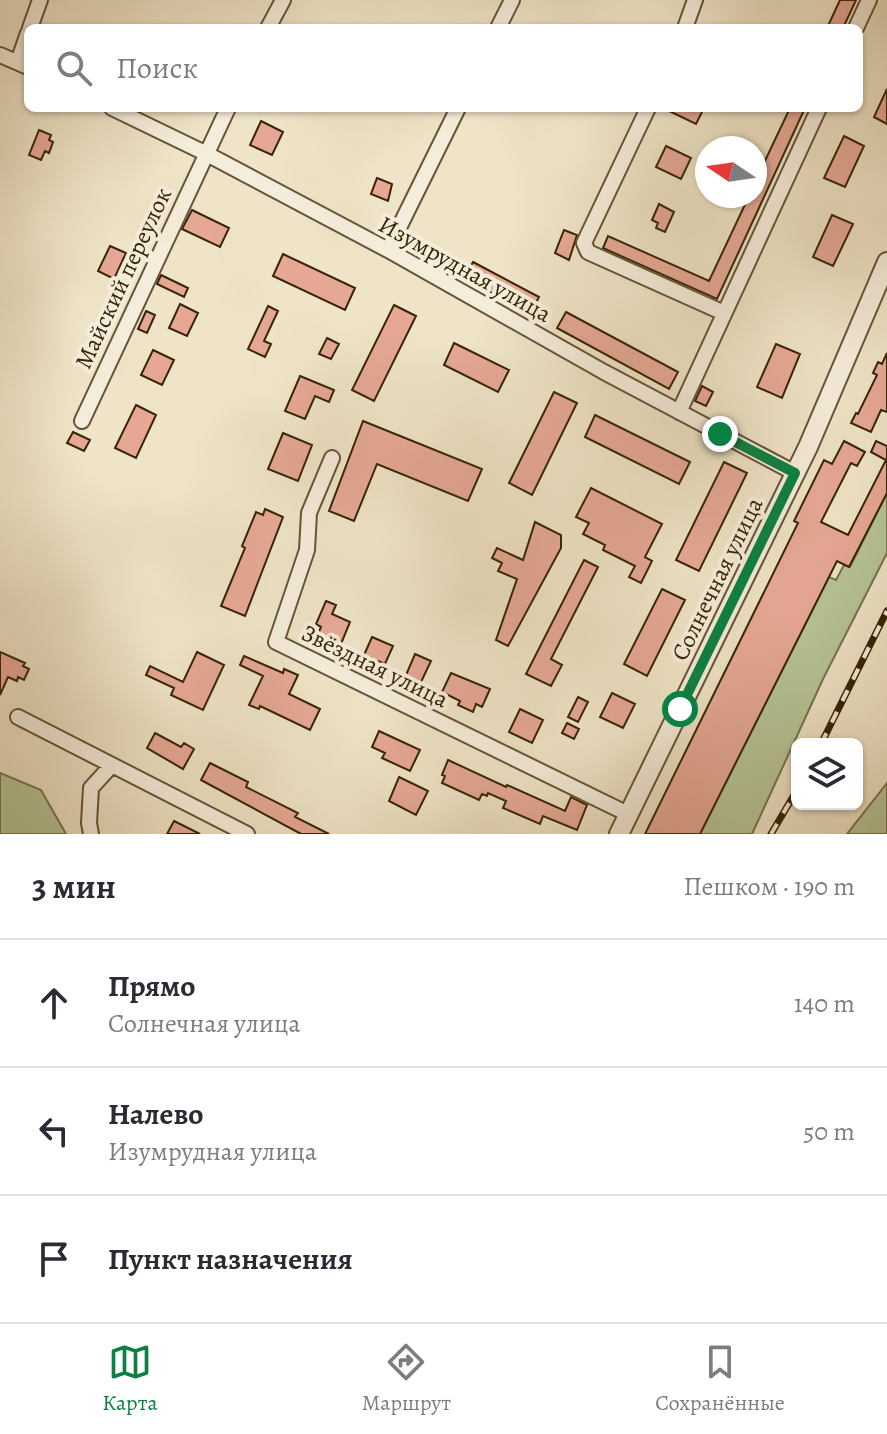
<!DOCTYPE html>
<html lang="ru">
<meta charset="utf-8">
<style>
body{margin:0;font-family:Alegreya,serif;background:#f7f7f7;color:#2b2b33}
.controls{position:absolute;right:24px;bottom:24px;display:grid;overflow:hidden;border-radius:12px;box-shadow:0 2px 6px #0004}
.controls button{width:72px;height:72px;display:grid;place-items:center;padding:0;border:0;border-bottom:2px solid #e1e1e2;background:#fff;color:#2b2b33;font:40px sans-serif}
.compass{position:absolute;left:695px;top:136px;width:72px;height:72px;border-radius:50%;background:#fff;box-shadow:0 2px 6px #0004;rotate:283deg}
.stop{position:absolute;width:24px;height:24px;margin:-18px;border:6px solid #0b8043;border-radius:50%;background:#fff}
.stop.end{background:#0b8043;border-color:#fff;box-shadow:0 2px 8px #0008}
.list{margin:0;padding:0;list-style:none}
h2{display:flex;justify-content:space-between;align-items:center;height:104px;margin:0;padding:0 32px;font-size:34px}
h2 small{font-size:26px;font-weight:400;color:#7c7c81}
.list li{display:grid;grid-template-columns:52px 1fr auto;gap:24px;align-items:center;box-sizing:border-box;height:128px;padding:0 32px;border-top:2px solid #e1e1e2}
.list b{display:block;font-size:30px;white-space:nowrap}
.list p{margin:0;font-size:26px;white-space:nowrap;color:#7c7c81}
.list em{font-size:26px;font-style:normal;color:#7c7c81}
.icon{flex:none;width:44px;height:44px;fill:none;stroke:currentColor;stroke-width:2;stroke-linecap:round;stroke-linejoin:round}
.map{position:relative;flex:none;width:887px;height:834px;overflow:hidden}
.search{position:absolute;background:#fff;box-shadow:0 2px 6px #0004;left:24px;right:24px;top:24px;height:88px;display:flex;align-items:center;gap:20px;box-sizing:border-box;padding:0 28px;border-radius:12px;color:#7c7c81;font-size:30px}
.sheet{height:488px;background:#fff}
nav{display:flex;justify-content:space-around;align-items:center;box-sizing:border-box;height:112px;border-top:2px solid #e1e1e2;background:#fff;font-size:22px;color:#7c7c81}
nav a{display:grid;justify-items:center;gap:4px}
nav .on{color:#0b8043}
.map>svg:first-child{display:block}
.green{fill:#b7c597;stroke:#77744e;stroke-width:2}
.building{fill:#e6a895;stroke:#372406;stroke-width:2}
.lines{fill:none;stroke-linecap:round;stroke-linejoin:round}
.minor-casing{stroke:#655436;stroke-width:18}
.tertiary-casing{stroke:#655436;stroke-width:22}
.minor{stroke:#f5eddb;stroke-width:14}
.tertiary{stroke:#f5eddb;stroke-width:18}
.rail-casing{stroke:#372406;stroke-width:7}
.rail{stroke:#f5eddb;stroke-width:4;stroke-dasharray:12;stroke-linecap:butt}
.route{stroke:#0b8043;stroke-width:10}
.labels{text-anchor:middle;stroke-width:8;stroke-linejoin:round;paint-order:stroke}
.street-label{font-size:24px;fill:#372406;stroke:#f5eddb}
</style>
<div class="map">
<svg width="887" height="834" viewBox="0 0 887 834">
<rect width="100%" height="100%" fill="#efe4c7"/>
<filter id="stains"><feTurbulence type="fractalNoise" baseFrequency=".0025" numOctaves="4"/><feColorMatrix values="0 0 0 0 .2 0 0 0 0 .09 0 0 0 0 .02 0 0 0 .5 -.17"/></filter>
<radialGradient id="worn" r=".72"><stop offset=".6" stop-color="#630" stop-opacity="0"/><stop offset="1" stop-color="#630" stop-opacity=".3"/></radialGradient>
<path class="green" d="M887,493V553L823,679L752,834H700L829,577L836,580L844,565L850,567Z
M0,773L41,790L66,834H0Z
M887,783V834H847Z"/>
<path class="building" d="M840,0H856L843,28H827Z
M887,89V124L874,117Z
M663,108H704L696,124Z
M790,108H805L717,299L603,248L608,236L709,281L749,196H755V182Z
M261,121L283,132L272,155L250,145Z
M39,130L51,135L49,140L53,142L49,153L45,151L41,160L29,155Z
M844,136L864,146L845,187L824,178Z
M666,146L691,158L681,179L656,167Z
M377,178L392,184L388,201L371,194Z
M659,204L674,212L665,232L656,228L658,223L652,220Z
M192,210L229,228L220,247L182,229Z
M832,215L853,224L833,266L813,257Z
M564,230L577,235L569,260L555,253Z
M110,246L126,253L114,279L98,271Z
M283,254L355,288L345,310L273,276Z
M473,262L539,297L530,314L464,278Z
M161,275L188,288L184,297L157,284Z
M180,304L198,313L187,336L169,328Z
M394,305L416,316L374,401L352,390Z
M268,306L278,311L264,341L271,344L265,357L248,349Z
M146,311L155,315L147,333L138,329Z
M566,312L678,372L669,389L557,328Z
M327,338L339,344L331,359L319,354Z
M454,343L509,370L498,392L444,365Z
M776,344L800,354L782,398L757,387Z
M153,350L174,360L162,385L141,375Z
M887,353V412L881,410L871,432L851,423L856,413L858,414L877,375L873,373L878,362L882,364Z
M300,376L334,390L329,402L315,396L305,419L285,411Z
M702,386L713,392L706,406L695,401Z
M554,392L577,403L532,495L509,483Z
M136,405L156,415L136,458L115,448Z
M595,415L690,462L679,484L585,437Z
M363,421L482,469L468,501L377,464L354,521L329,511Z
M73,432L90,440L84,451L67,443Z
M283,433L312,445L298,481L268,469Z
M844,441L865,452L857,466L851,463L821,522L848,535L886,460L871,452L876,441L887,446V493L849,567L837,561L700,834H645L798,523L794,521L824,460L832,464Z
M724,462L747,473L699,571L676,560Z
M591,488L662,524L645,557L652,561L641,583L629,577L635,566L603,550L605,545L583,534L589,523L576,517Z
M265,509L283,517L245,616L221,606L245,548L242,546L256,512L263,515Z
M535,522L561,535V548L508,646L496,640L517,579L498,571L502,563L492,558L497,548L523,560Z
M584,560L598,567L551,659L562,665L551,686L526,674Z
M662,589L685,600L647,676L624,664Z
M326,601L336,605L332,614L350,622L341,644L318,634L321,627L316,624Z
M372,637L393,646L385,664L364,655Z
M0,652L25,663L23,666L29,669L24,680L18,677L17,681L8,677L0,695Z
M197,652L224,665L203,710L171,695L174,688L146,675L150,666L183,682Z
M415,654L431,661L421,682L406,675Z
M244,656L283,673L284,669L298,675L289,694L320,709L310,730L260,706L259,709L249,705L263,676L240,665Z
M451,673L490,689L482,707L476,704L473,712L458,705L460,701L442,692Z
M612,693L635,704L623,728L600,717Z
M578,697L588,702L578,722L568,717Z
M520,709L543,720L532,743L509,732Z
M567,723L579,729L574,739L562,733Z
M379,731L420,750L410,771L382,758L385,753L372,747Z
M155,733L181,747L184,743L194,749L183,769L147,748Z
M448,760L506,787L507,785L565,811L571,797L587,805L577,830L543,816L540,824L503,808L506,801L488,793L487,796L482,794L479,800L442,783L445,776L442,775Z
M210,763L248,782L246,787L298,813L295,817L329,834H301L201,780Z
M399,777L428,791L416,815L389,801Z
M174,821L200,834H167Z"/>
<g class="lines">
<defs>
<path id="minor" d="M30,28L40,0
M268,28L283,0
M498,28L512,0
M685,28L695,0
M856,28L869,0
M0,55L28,67
M18,62L28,33
M112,108L205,153L388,250L604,372L795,473
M648,108L584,243L588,252L724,313
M388,250L458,108
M679,412L819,108
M82,421L228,108
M332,458L309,513L307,550L276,642L628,814
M18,717L247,834
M91,834L89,823L91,788L112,765"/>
<path id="tertiary" d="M619,834L808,447L887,262"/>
</defs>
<use href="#minor" class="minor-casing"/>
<use href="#tertiary" class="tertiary-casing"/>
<use href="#minor" class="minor"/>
<use href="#tertiary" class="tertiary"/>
<defs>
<path id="rail" d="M821,744L887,611
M771,834L797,790"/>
</defs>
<use href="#rail" class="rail-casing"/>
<use href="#rail" class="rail"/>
</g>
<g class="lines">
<path class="route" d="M680,709L795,473L720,434"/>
</g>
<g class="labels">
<g class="street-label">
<text transform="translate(465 269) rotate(29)" y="8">Изумрудная улица</text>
<text transform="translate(123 278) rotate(-65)" y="8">Майский переулок</text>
<text transform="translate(717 579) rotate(-64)" y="8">Солнечная улица</text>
<text transform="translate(375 666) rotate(26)" y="8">Звёздная улица</text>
</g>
</g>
<rect width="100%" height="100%" filter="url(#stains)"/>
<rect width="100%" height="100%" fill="url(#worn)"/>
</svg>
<div class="controls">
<button><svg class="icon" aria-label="layers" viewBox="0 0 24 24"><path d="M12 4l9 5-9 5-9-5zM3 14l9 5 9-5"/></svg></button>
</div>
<svg class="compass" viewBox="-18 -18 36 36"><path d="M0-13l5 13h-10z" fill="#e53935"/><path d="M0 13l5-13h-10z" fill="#7c7c81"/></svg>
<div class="stop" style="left:680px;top:709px"></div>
<div class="stop end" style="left:720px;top:434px"></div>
<div class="search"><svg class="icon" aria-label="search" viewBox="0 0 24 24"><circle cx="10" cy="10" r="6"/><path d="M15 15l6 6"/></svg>Поиск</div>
</div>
<section class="sheet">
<h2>3 мин<small>Пешком · 190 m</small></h2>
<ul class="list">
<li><svg class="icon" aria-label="ahead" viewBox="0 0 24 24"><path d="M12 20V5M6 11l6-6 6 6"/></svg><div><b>Прямо</b><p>Солнечная улица</p></div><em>140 m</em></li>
<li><svg class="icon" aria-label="left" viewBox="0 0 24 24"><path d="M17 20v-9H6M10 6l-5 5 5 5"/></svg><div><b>Налево</b><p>Изумрудная улица</p></div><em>50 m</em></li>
<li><svg class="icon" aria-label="arrive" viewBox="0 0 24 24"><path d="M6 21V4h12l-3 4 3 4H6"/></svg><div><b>Пункт назначения</b></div></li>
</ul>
</section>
<nav>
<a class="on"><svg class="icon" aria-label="map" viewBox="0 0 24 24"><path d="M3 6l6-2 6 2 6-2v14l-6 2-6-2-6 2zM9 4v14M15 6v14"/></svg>Карта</a>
<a><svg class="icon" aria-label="directions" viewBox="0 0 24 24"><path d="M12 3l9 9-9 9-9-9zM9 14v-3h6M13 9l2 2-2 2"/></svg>Маршрут</a>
<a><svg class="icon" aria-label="saved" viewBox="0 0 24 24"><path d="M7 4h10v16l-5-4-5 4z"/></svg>Сохранённые</a>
</nav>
